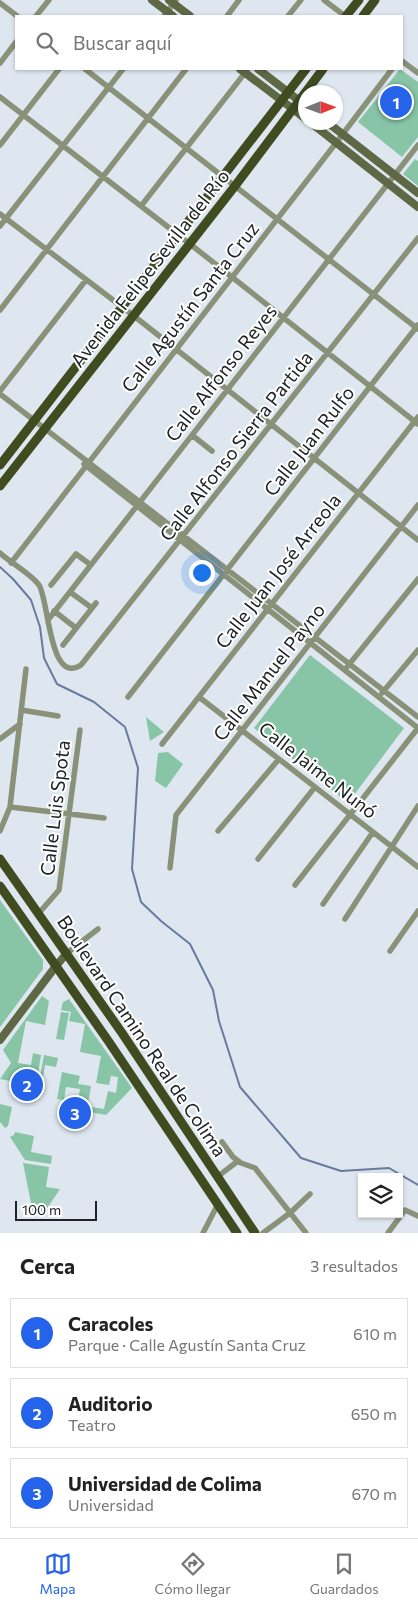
<!DOCTYPE html>
<html lang="es">
<meta charset="utf-8">
<style>
body{margin:0;font-family:Commissioner,sans-serif;background:#f6f6f6;color:#222}
.controls{position:absolute;right:15px;bottom:15px;display:grid;overflow:hidden;border-radius:0px;box-shadow:0 1px 4px #0004}
.controls button{width:45px;height:45px;display:grid;place-items:center;padding:0;border:0;border-bottom:1px solid #e0e0e0;background:#fff;color:#222;font:25px sans-serif}
.compass{position:absolute;left:298px;top:85px;width:45px;height:45px;border-radius:50%;background:#fff;box-shadow:0 1px 4px #0004;rotate:89deg}
.scale{position:absolute;left:15px;bottom:12px;width:82px;box-sizing:border-box;padding-left:5px;border:2px solid #202326;border-top:0;font-size:14px;line-height:18px;white-space:nowrap;color:#202326;-webkit-text-stroke:4px #fff;paint-order:stroke}
.you{position:absolute;left:201px;top:572px;width:18px;height:18px;margin:-12px;border:4px solid #fff;border-radius:50%;background:#1a73e8;box-shadow:0 0 0 8px #1a73e833}
.badge{display:grid;place-items:center;width:32px;height:32px;border-radius:50%;background:#2563eb;color:#fff;font-size:16px;font-weight:700}
.pin{position:absolute;translate:-50% -50%;border:2px solid #fff;box-shadow:0 1px 5px #0006}
.list{margin:0;padding:0;list-style:none}
h2{display:flex;justify-content:space-between;align-items:center;height:65px;margin:0;padding:0 20px;font-size:21px}
h2 small{font-size:16px;font-weight:400;color:#767676}
.list li{display:grid;grid-template-columns:32px 1fr auto;gap:15px;align-items:center;box-sizing:border-box;height:70px;margin:0 10px 10px;padding:0 10px;border:1px solid #e0e0e0;border-radius:0px}
.list b{display:block;font-size:19px;white-space:nowrap}
.list p{margin:0;font-size:16px;white-space:nowrap;color:#767676}
.list em{font-size:16px;font-style:normal;color:#767676}
.icon{flex:none;width:28px;height:28px;fill:none;stroke:currentColor;stroke-width:2;stroke-linecap:round;stroke-linejoin:round}
.map{position:relative;flex:none;width:418px;height:1233px;overflow:hidden}
.search{position:absolute;background:#fff;box-shadow:0 1px 4px #0004;left:15px;right:15px;top:15px;height:55px;display:flex;align-items:center;gap:12px;box-sizing:border-box;padding:0 18px;border-radius:0px;color:#767676;font-size:19px}
.sheet{height:305px;background:#fff}
nav{display:flex;justify-content:space-around;align-items:center;box-sizing:border-box;height:70px;border-top:1px solid #e0e0e0;background:#fff;font-size:14px;color:#767676}
nav a{display:grid;justify-items:center;gap:2px}
nav .on{color:#2563eb}
.map>svg:first-child{display:block}
.green{fill:#87c5a6}
.lines{fill:none;stroke-linecap:round;stroke-linejoin:round}
.stream{stroke:#687a9e;stroke-width:2}
.street{stroke:#899179;stroke-width:5.5}
.secondary{stroke:#5e6845;stroke-width:8}
.primary{stroke:#404b20;stroke-width:9}
.labels{text-anchor:middle;stroke-width:4;stroke-linejoin:round;paint-order:stroke}
.street-label{font-size:19px;fill:#202326;stroke:#fff}
</style>
<div class="map">
<svg width="418" height="1233" viewBox="0 0 418 1233">
<rect width="100%" height="100%" fill="#dee7f0"/>
<path class="green" d="M400,69L418,82V137L402,157L358,122Z
M415,159L418,161V186L403,174Z
M310,655L404,728L348,803L254,728Z
M146,717L164,732L150,741Z
M168,752L183,764L166,788L155,781L158,753Z
M0,900L43,960V969L0,1027Z
M42,996L49,1001L45,1025L26,1021L18,1063L31,1065L33,1053L41,1055L38,1074L23,1071L20,1083L0,1079L11,1063L3,1050Z
M69,999L132,1088L106,1115L90,1112L91,1107L104,1109L108,1091L116,1093L118,1077L111,1076L109,1085L96,1083L101,1056L80,1052L85,1024L69,1021L71,1012L61,1010L63,1002Z
M61,1012L69,1013L64,1040L56,1039Z
M44,1055L58,1058L56,1067L45,1065L43,1078L40,1077Z
M62,1072L80,1076L78,1084L91,1086L84,1127L77,1126L79,1112L76,1111L80,1089L66,1087L64,1100L57,1099Z
M0,1104L12,1107L8,1126L5,1128L0,1122Z
M15,1132L34,1136L31,1152L52,1156L51,1164L25,1160L10,1137L14,1135Z
M23,1163L49,1167L46,1187L60,1189L42,1216L33,1213Z"/>
<g class="lines">
<path class="stream" d="M0,567L13,579L31,600L40,627L44,658L57,684L94,702L125,727L138,768L132,869L141,902L161,921L190,944L213,990L219,1021L240,1087L301,1158L341,1171L389,1168L418,1185"/>
<path class="street" d="M324,0L345,16
M0,3L17,16
M36,16L49,0
M164,16L176,0
M227,16L239,0
M288,16L301,0
M402,61L418,73
M0,63L16,42
M85,69L418,329
M0,97L190,244L418,424
M0,145L59,69
M141,206L248,69
M0,214L134,316L418,540
M0,226L123,69
M0,310L186,69
M0,391L86,280
M0,394L418,717
M192,435L212,451
M84,464L418,728
M0,553C11,563 31,574 39,585C49,600 49,686 81,665L418,238
M11,563L336,143L392,69
M51,585L76,554L91,565
M70,592L92,608
M54,611L76,628
M48,620L418,145
M63,645L96,603
M347,667L418,579
M382,693L418,650
M128,697L418,325
M199,697L418,867
M21,710L58,716
M0,739L20,724
M162,744L418,417
M10,807L104,818
M0,831L10,807L26,669
M218,831L279,759
M258,859L315,787
M170,868L176,815L418,505
M295,885L418,728
M323,904L373,832
M39,913L59,890L80,730
M345,919L418,806
M390,951L418,911
M67,953L98,929
M222,1142L233,1157L241,1163L255,1168L306,1233
M217,1177L238,1161
M203,1233L218,1204
M263,1233L290,1213L310,1194
M388,1233L405,1210L418,1216"/>
<path class="secondary" d="M152,0L173,16
M169,0L190,16
M240,69L306,119
M258,69L306,106
M310,122L418,207
M327,122L418,193
M0,1040L56,966L67,953"/>
<path class="primary" d="M346,16L359,0
M363,16L375,0
M0,465L306,69
M0,486L235,186L323,69
M0,859L122,1033L255,1233
M0,886L109,1042L237,1233"/>
</g>
<g class="labels">
<g class="street-label">
<text transform="translate(150 268) rotate(-52)" y="7">Avenida Felipe Sevilla del Río</text>
<text transform="translate(190 307) rotate(-52)" y="7">Calle Agustín Santa Cruz</text>
<text transform="translate(221 373) rotate(-52)" y="7">Calle Alfonso Reyes</text>
<text transform="translate(309 441) rotate(-52)" y="7">Calle Juan Rulfo</text>
<text transform="translate(236 446) rotate(-52)" y="7">Calle Alfonso Sierra Partida</text>
<text transform="translate(278 571) rotate(-52)" y="7">Calle Juan José Arreola</text>
<text transform="translate(269 672) rotate(-52)" y="7">Calle Manuel Payno</text>
<text transform="translate(318 770) rotate(38)" y="7">Calle Jaime Nunó</text>
<text transform="translate(55 808) rotate(-83)" y="7">Calle Luis Spota</text>
<text transform="translate(142 1036) rotate(56)" y="7">Boulevard Camino Real de Colima</text>
</g>
</g>
</svg>
<div class="controls">
<button><svg class="icon" aria-label="layers" viewBox="0 0 24 24"><path d="M12 4l9 5-9 5-9-5zM3 14l9 5 9-5"/></svg></button>
</div>
<svg class="compass" viewBox="-18 -18 36 36"><path d="M0-13l5 13h-10z" fill="#e53935"/><path d="M0 13l5-13h-10z" fill="#767676"/></svg>
<div class="scale">100 m</div>
<div class="you"></div>
<div class="pin badge" style="left:396px;top:102px">1</div>
<div class="pin badge" style="left:27px;top:1085px">2</div>
<div class="pin badge" style="left:75px;top:1113px">3</div>
<div class="search"><svg class="icon" aria-label="search" viewBox="0 0 24 24"><circle cx="10" cy="10" r="6"/><path d="M15 15l6 6"/></svg>Buscar aquí</div>
</div>
<section class="sheet">
<h2>Cerca<small>3 resultados</small></h2>
<ul class="list">
<li><span class="badge">1</span><div><b>Caracoles</b><p>Parque · Calle Agustín Santa Cruz</p></div><em>610 m</em></li>
<li><span class="badge">2</span><div><b>Auditorio</b><p>Teatro</p></div><em>650 m</em></li>
<li><span class="badge">3</span><div><b>Universidad de Colima</b><p>Universidad</p></div><em>670 m</em></li>
</ul>
</section>
<nav>
<a class="on"><svg class="icon" aria-label="map" viewBox="0 0 24 24"><path d="M3 6l6-2 6 2 6-2v14l-6 2-6-2-6 2zM9 4v14M15 6v14"/></svg>Mapa</a>
<a><svg class="icon" aria-label="directions" viewBox="0 0 24 24"><path d="M12 3l9 9-9 9-9-9zM9 14v-3h6M13 9l2 2-2 2"/></svg>Cómo llegar</a>
<a><svg class="icon" aria-label="saved" viewBox="0 0 24 24"><path d="M7 4h10v16l-5-4-5 4z"/></svg>Guardados</a>
</nav>
